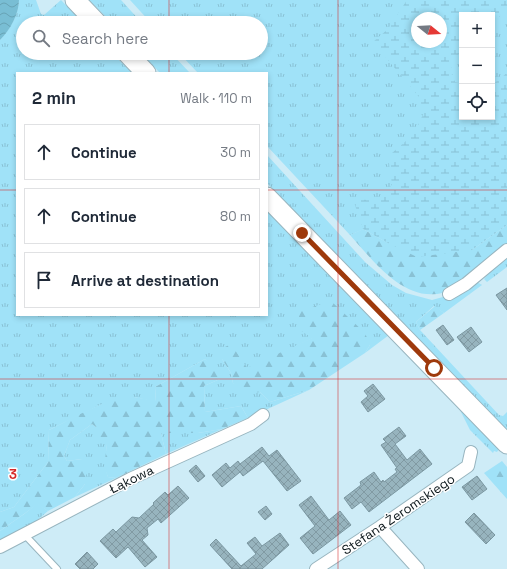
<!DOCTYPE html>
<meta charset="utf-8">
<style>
body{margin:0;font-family:"Space Grotesk",sans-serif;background:#f2f2f3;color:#1f2937}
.controls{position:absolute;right:12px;top:12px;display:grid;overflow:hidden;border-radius:0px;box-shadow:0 2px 6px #0003}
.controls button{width:36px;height:36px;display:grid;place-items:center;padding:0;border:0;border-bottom:1px solid #e0e1e3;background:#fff;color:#1f2937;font:20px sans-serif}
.compass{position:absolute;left:411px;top:12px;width:36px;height:36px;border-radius:50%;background:#fff;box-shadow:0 2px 6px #0003;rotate:108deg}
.stop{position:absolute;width:12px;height:12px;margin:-9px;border:3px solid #9e390b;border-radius:50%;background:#fff}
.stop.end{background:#9e390b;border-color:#fff;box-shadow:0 1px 4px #0008}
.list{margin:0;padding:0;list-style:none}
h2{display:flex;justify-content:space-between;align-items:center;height:52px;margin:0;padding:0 16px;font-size:17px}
h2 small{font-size:13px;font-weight:400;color:#747a83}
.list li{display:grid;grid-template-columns:26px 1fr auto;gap:12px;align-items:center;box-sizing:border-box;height:56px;margin:0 8px 8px;padding:0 8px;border:1px solid #e0e1e3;border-radius:0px}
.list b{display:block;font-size:15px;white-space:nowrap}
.list em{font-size:13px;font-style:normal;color:#747a83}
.icon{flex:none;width:22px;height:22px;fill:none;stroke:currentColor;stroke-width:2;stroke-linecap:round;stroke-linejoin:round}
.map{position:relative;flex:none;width:507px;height:569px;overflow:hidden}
.search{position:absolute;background:#fff;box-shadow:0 2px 6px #0003;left:16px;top:16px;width:252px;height:44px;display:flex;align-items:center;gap:10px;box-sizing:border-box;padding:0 14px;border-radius:22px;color:#747a83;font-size:15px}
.panel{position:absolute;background:#fff;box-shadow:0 2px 6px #0003;left:16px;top:72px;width:252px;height:244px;border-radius:0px}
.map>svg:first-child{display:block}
.grass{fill:url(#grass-tufts);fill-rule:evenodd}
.forest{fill:url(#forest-firs)}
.wetland{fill:url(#wetland-marsh);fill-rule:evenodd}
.water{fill:url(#water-waves)}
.building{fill:url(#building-cross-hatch);stroke:#7b97a1}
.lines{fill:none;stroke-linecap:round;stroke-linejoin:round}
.lane-casing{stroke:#98b5bf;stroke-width:8}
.street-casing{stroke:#98b5bf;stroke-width:14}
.primary-casing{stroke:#98b5bf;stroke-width:21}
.lane{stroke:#fff;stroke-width:6}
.street{stroke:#fff;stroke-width:12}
.primary{stroke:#fff;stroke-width:19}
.route{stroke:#9e390b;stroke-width:5}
.grid{fill:none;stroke:#d62828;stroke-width:1;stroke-opacity:0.55}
.labels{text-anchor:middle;stroke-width:3;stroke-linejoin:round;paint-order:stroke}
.street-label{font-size:13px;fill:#0c171b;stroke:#fff}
.grid-label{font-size:13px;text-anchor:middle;font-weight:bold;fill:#d62828;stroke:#fff;stroke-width:3;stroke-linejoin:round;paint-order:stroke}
</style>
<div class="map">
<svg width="507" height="569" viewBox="0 0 507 569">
<defs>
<pattern id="grass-tufts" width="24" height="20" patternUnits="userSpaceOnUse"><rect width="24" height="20" fill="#a0e2f8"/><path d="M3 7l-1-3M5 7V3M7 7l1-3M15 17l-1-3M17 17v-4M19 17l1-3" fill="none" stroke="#89c1d4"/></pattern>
<pattern id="forest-firs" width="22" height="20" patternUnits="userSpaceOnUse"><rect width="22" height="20" fill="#a0e2f8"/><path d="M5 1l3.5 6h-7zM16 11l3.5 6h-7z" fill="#89c1d4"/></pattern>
<pattern id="wetland-marsh" width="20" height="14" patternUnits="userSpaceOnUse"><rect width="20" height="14" fill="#a0e2f8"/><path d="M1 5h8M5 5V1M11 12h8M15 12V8" fill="none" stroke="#89c1d4"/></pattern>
<pattern id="water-waves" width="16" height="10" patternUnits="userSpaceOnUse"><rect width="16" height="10" fill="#79bed4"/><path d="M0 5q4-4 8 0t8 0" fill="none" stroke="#67a3b5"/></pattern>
<pattern id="building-cross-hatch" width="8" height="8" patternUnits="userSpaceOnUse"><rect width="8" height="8" fill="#97b4be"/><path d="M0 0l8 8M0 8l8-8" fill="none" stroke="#819aa3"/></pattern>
</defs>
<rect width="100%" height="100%" fill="#ceecf7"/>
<path class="grass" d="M19,0H36L41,14L44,15L61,0L83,23H23V53H112L132,73H17V315H267V211L389,335L365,353L370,345L313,338L247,369L222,359L231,373L233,383L260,392L270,402L309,390L248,418L241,406L205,412L204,386L220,379L205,359L155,387L156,402L134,397L100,405L49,430L48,462L14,507L0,512V40C10,29 19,14 19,0Z
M89,0H121L142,23H112Z
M130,0H507V225L388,243L364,229L350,235L267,146V73H198L179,53H261V23H151ZM462,15H492V117H462ZM417,18H441V42H417Z
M141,53H171L190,73H160Z
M267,155L365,262L392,285L406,293L432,300L461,292L477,282L482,285L444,313L434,306L416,322L420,330L499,415L503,416L507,412V430L267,183Z
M507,255V267L487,282L484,279L500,260Z
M460,410L499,449L497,452L494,451L493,453L470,430Z
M92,424L96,427L107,444L105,467L108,477L116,478L75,497L85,484L82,459L67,461L64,456L70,440Z
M222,429L166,454L161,433H198Z
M37,503L48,511L34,523L0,541V531C12,522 26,514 37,503Z"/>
<path class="forest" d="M507,225V247C496,256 484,265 473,273C467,278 462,283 456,287C412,313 376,264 350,235L363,229L388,243L472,250Z
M331,301L365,333L370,345L365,353L309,390L270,402L260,392L247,394L233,383L231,373L222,359L223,348L231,344L247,368L312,338L297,328L300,311Z
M435,306L444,313L420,330L416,322Z
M205,359L220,373V379L204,386L205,412L241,406L248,418L222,429L198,433H161L166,454L116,478L108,477L104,467L107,444L95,443L92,438L96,427L92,424L70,440L64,456L67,461L82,459L88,463L85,484L75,497L48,511L37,504C25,514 12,522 0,531V512L14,507L48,462L49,430C72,419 109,396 134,397C141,398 149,400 156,401L155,387Z
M502,461L507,467V499L484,473Z"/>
<path class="wetland" d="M407,0H507V10L492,23V15H462V51L457,56L450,70L455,82L462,84V117H492V85L507,73V225L472,250L417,257L388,243L363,229L353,199L368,200L386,195L392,184L389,163L392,153L414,134L424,112L419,97L373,42L388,29ZM417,18H441V42H417Z"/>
<path class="water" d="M0,0H19C19,14 10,30 0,40Z"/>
<path class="building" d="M507,288V310L496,295Z
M443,325L454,340L447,345L436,330Z
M471,327L482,342L469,352L457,337Z
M373,384L385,399L368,412L361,402L368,396L364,391Z
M399,427L406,436L395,444L407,460L420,449L432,464L369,512L361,502L352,509L344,498L361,485L360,482L374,472L381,482L383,480L384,482L397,472L395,469L397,468L381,445L386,442L383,439Z
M262,447L269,456L277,450L301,481L287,491L263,461L243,476L240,472L222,487L212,475L226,463L230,468L238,461L240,464Z
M196,465L205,476L198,482L189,471Z
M477,476L487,489L472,500L462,487Z
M178,486L189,498L161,523L158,519L147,528L148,535L142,540L157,557L145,567L128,547L116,558L100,541L113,529L116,532L132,517L139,518L154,504L153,503L165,492L168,495Z
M311,496L329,520L340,511L351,525L313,554L300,538L315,526L299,505Z
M266,506L272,514L265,520L258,512Z
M474,513L495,535L486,544L465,522Z
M280,533L289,545L262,569H232L210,545L216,539L241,566L256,554L247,543L255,537L262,546Z
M87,552L98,564L93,569H80L75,564Z"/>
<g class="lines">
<defs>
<path id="lane" d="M24,534L57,569"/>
<path id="street" d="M449,294L466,284L507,250
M380,527L418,569
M0,547L130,479L251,424L263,415
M316,569L380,527L468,466L471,452"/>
<path id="primary" d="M75,0L97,23
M127,53L146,73
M267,197L507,444"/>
</defs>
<use href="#lane" class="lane-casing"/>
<use href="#street" class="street-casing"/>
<use href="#primary" class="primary-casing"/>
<use href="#lane" class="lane"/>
<use href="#street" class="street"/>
<use href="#primary" class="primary"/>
</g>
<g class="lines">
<path class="route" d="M302,233L434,368"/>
</g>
<path class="grid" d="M169,0V23M338,0V569M169,53V73M0,190H17M267,190H507M169,315V569M0,379H507"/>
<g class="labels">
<g class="street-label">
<text transform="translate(131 479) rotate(-26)" y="5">Łąkowa</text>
<text transform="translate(398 514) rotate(-34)" y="5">Stefana Żeromskiego</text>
</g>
</g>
<g class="grid-label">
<text x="13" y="479">3</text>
</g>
</svg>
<div class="controls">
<button>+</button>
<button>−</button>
<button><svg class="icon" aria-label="locate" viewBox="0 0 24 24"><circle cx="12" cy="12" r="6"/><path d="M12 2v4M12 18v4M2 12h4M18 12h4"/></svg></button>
</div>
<svg class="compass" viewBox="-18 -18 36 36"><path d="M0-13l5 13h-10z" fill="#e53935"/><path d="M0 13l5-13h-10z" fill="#747a83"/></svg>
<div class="stop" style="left:434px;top:368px"></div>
<div class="stop end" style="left:302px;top:233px"></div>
<div class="search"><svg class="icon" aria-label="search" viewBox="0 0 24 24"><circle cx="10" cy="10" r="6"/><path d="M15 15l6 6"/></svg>Search here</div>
<section class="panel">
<h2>2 min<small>Walk · 110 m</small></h2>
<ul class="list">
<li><svg class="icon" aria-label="ahead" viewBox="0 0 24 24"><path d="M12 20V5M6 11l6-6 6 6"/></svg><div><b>Continue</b></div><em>30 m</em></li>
<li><svg class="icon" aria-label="ahead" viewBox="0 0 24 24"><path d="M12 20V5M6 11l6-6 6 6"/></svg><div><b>Continue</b></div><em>80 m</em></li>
<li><svg class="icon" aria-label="arrive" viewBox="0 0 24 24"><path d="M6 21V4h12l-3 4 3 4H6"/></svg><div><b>Arrive at destination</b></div></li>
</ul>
</section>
</div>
